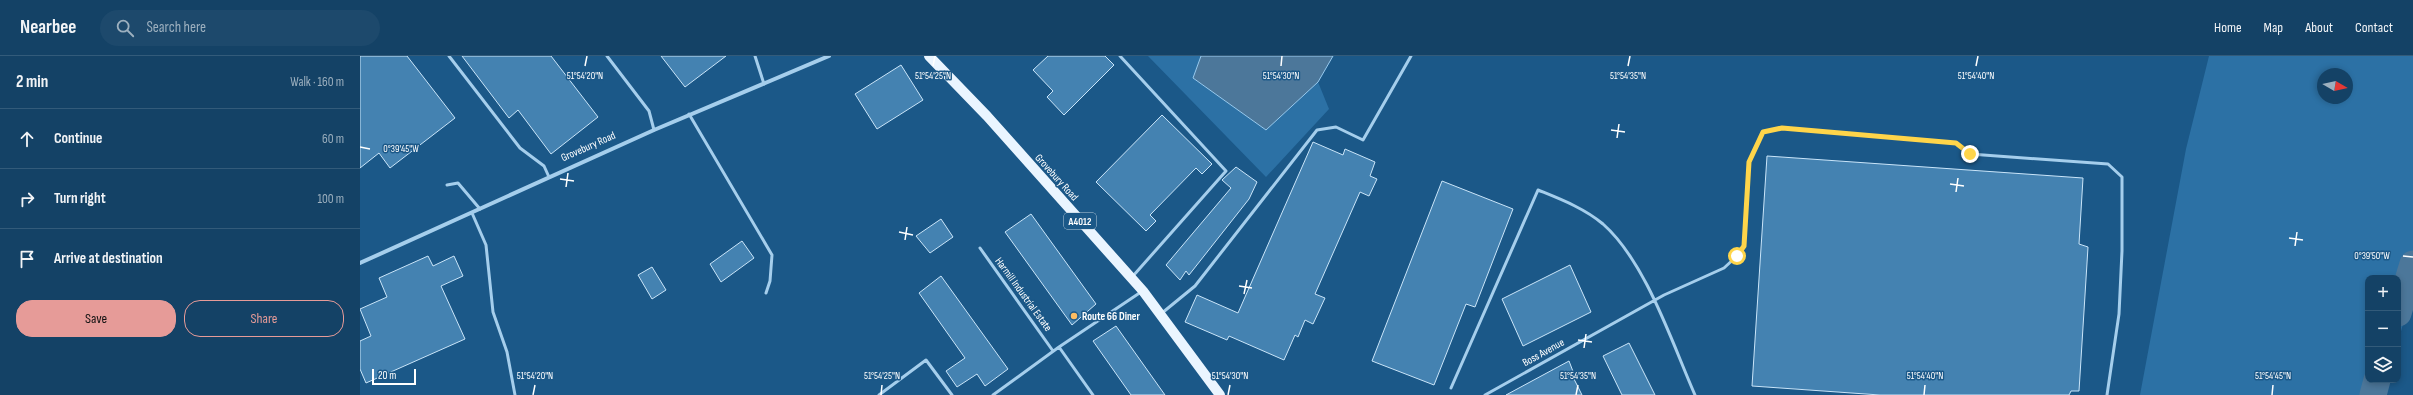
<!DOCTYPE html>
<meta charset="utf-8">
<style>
body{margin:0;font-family:"Sofia Sans Condensed",sans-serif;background:#1d496c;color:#f1f3f6}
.controls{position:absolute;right:12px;bottom:12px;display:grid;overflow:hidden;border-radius:8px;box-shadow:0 2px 6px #0003}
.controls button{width:36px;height:36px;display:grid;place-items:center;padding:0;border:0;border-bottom:1px solid #335b7a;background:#144266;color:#f1f3f6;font:20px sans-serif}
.compass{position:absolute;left:1957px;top:12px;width:36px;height:36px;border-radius:50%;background:#144266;box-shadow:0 2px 6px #0003;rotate:99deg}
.scale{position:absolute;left:12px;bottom:10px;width:44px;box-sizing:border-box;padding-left:4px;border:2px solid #fff;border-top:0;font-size:11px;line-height:14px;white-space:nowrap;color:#fff;-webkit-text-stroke:3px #1b5888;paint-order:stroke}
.stop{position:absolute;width:12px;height:12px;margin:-9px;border:3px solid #ffd54a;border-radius:50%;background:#fff}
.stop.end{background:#ffd54a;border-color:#fff;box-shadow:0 1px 4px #0008}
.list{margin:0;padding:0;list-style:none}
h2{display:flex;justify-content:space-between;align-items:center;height:52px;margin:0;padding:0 16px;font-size:17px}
h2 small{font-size:13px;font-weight:400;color:#9db0bf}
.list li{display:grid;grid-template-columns:26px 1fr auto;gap:12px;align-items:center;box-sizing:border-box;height:60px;padding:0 16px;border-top:1px solid #335b7a}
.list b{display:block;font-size:15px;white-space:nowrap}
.list em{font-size:13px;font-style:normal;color:#9db0bf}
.actions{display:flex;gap:8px;padding:12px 16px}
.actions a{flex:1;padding:9px 0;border:1px solid #e69b98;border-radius:16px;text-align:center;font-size:14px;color:#e69b98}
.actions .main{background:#e69b98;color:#111}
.icon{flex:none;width:22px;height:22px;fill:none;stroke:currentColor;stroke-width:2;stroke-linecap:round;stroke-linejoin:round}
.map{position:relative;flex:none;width:2053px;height:339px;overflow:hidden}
header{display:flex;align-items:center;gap:24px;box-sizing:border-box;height:56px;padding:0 20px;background:#144266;border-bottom:1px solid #335b7a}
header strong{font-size:19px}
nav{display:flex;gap:22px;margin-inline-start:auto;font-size:14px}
.search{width:280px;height:36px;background:#1d496c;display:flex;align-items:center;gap:10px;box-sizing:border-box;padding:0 14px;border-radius:22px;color:#9db0bf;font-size:15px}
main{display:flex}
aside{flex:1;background:#144266}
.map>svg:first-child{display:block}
.green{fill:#2c71a5;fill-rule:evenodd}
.water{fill:#4c779a;stroke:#98caee}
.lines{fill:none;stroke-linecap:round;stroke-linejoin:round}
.river{stroke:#4c779a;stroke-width:27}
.building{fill:#4482b1;stroke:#cae5f9}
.lane{stroke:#a5ceec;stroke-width:3}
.street{stroke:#a5ceec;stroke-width:4}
.primary{stroke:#eaf5ff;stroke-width:10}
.route{stroke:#ffd54a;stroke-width:5}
.ticks{fill:none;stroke:#fff;stroke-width:1.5}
.poi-dot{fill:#fdbd62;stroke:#1b5888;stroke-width:1.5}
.labels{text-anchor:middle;stroke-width:3;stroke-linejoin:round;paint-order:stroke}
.shield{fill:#1b5888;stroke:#bbcddb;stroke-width:1}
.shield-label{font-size:10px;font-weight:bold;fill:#fff}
.street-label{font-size:11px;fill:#fff;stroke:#1b5888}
.poi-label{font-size:11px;font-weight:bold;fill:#fff;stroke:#1b5888;text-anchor:start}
.ticks-label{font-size:10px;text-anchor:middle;fill:#fff;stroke:#1b5888;stroke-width:3;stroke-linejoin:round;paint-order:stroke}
</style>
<header>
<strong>Nearbee</strong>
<div class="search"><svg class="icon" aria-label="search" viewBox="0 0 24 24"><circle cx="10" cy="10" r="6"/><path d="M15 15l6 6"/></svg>Search here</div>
<nav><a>Home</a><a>Map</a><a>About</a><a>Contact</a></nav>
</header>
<main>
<aside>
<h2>2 min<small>Walk · 160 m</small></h2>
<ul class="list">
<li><svg class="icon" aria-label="ahead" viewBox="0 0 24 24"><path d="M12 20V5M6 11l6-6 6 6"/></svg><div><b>Continue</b></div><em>60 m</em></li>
<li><svg class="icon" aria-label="right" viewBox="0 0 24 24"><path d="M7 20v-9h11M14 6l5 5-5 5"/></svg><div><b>Turn right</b></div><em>100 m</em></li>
<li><svg class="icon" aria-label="arrive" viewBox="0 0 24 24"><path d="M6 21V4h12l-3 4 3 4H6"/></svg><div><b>Arrive at destination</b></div></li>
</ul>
<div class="actions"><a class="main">Save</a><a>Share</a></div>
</aside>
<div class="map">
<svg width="2053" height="339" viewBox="0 0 2053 339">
<rect width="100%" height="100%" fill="#1b5888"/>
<path class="green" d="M788,0H841L833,22L906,74L958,26L969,53L906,121Z
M1849,0H2053V233L2038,286V222H2008V324H2029L2024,339H1780L1826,93ZM1963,18H1987V42H1963Z"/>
<path class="water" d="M841,0H973L958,26L906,74L833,22Z"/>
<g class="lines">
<path class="river" d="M2038,257L2053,208
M2013,339L2017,324"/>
</g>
<path class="building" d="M0,0H47L95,62L30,112L19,97L0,112Z
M102,0H191L238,61L191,98L158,54L149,62Z
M301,0H366L325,31Z
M688,0H745L754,9L704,59L687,41L693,35L673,14Z
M541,9L563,44L517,73L495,38Z
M802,59L852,108L842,118L836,112L790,159L796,165L786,175L736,126Z
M953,86L983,99L985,93L1015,106L1010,120L1017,123L1009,140L1000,136L955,238L965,242L953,268L945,264L938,281L935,279L924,304L869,280L867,284L825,266L837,239L878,257Z
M1407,100L1723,122L1719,188L1728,191L1719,335H1711L1709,339H1520L1392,330Z
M876,111L897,126L889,143L829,219L826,215L820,224L806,209L871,132L862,124Z
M1082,125L1153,153L1115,251L1106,248L1074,329L1012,305Z
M671,158L736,248L712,269L645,176Z
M581,163L593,181L570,197L556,180Z
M382,185L394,202L361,226L350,208Z
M68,200L73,210L94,200L103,220L81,230L105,283L6,327L0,313V285L11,280L0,253L27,241L19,222Z
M1210,209L1231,256L1163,290L1142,243Z
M292,211L306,234L292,243L278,219Z
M581,220L648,313L625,330L617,318L597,331L586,315L605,302L559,237Z
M756,270L805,339H771L733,285Z
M1269,287L1295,339H1262L1243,300Z
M1209,305L1214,318L1212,319L1222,339H1146Z"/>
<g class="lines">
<path class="lane" d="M89,0L160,92L184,110L189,121
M247,0L289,55L294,74
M395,0L404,28
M760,0L866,115L773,220
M329,58L412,199L410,225L406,237
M87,129L98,127L120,153
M112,157L126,189L133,256L147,296L155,339
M620,192L693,295
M802,257L835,230L957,74L976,71L1003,84L1051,0
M699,291L733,339
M1091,332L1178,134C1200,143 1224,152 1243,168C1286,206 1312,287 1335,339
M519,339L566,304L592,339
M633,339L699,291L781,236
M1125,339L1304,239L1364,212L1377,200L1384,190L1389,106L1403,76L1422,72L1596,87L1610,98L1748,108L1762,121V195L1759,258L1747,339"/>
<path class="street" d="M0,207L294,74L469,0"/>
<path class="primary" d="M569,0L627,60L783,235L860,339"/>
</g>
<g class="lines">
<path class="route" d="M1377,200L1384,190L1389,106L1403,76L1422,72L1596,87L1610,98"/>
</g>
<path class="ticks" d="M225,10L227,0M573,10L575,0M921,10L922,0M1268,10L1270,0M1616,10L1618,0M1251,74L1265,76M1257,82L1259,68M0,91L10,93M200,123L214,125M1590,128L1604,130M206,131L208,117M1596,136L1598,122M539,176L553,179M1929,182L1943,184M545,184L547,171M1935,190L1937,176M2043,200L2053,201M879,230L892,232M884,238L887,224M1218,284L1232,286M1224,292L1226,278M173,339L175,329M521,339L522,329M868,339L870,329M1216,339L1218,329M1564,339L1565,329M1912,339L1913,329"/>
<circle class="poi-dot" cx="714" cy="260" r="4"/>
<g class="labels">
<rect class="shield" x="704" y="157" width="32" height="16" rx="3"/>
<g class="shield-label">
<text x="720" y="169">A4012</text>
</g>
<g class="street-label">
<text transform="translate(228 90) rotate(-24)" y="4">Grovebury Road</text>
<text transform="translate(697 121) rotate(48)" y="4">Grovebury Road</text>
<text transform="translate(664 238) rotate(54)" y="4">Harmill Industrial Estate</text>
<text transform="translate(1183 296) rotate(-29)" y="4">Boss Avenue</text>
</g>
<g class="poi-label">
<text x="722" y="264">Route 66 Diner</text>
</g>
</g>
<g class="ticks-label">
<text x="225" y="23">51°54'20"N</text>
<text x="573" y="23">51°54'25"N</text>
<text x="921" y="23">51°54'30"N</text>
<text x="1268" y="23">51°54'35"N</text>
<text x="1616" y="23">51°54'40"N</text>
<text x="41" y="96">0°39'45"W</text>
<text x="2012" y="203">0°39'50"W</text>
<text x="175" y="323">51°54'20"N</text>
<text x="522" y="323">51°54'25"N</text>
<text x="870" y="323">51°54'30"N</text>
<text x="1218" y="323">51°54'35"N</text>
<text x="1565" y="323">51°54'40"N</text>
<text x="1913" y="323">51°54'45"N</text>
</g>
</svg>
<div class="controls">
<button>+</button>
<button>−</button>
<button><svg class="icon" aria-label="layers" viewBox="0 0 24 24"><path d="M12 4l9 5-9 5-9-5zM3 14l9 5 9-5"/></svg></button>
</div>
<svg class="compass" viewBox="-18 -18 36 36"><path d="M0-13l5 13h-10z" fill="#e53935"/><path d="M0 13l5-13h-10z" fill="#9db0bf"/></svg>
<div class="scale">20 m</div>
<div class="stop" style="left:1377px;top:200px"></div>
<div class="stop end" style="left:1610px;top:98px"></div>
</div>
</main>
